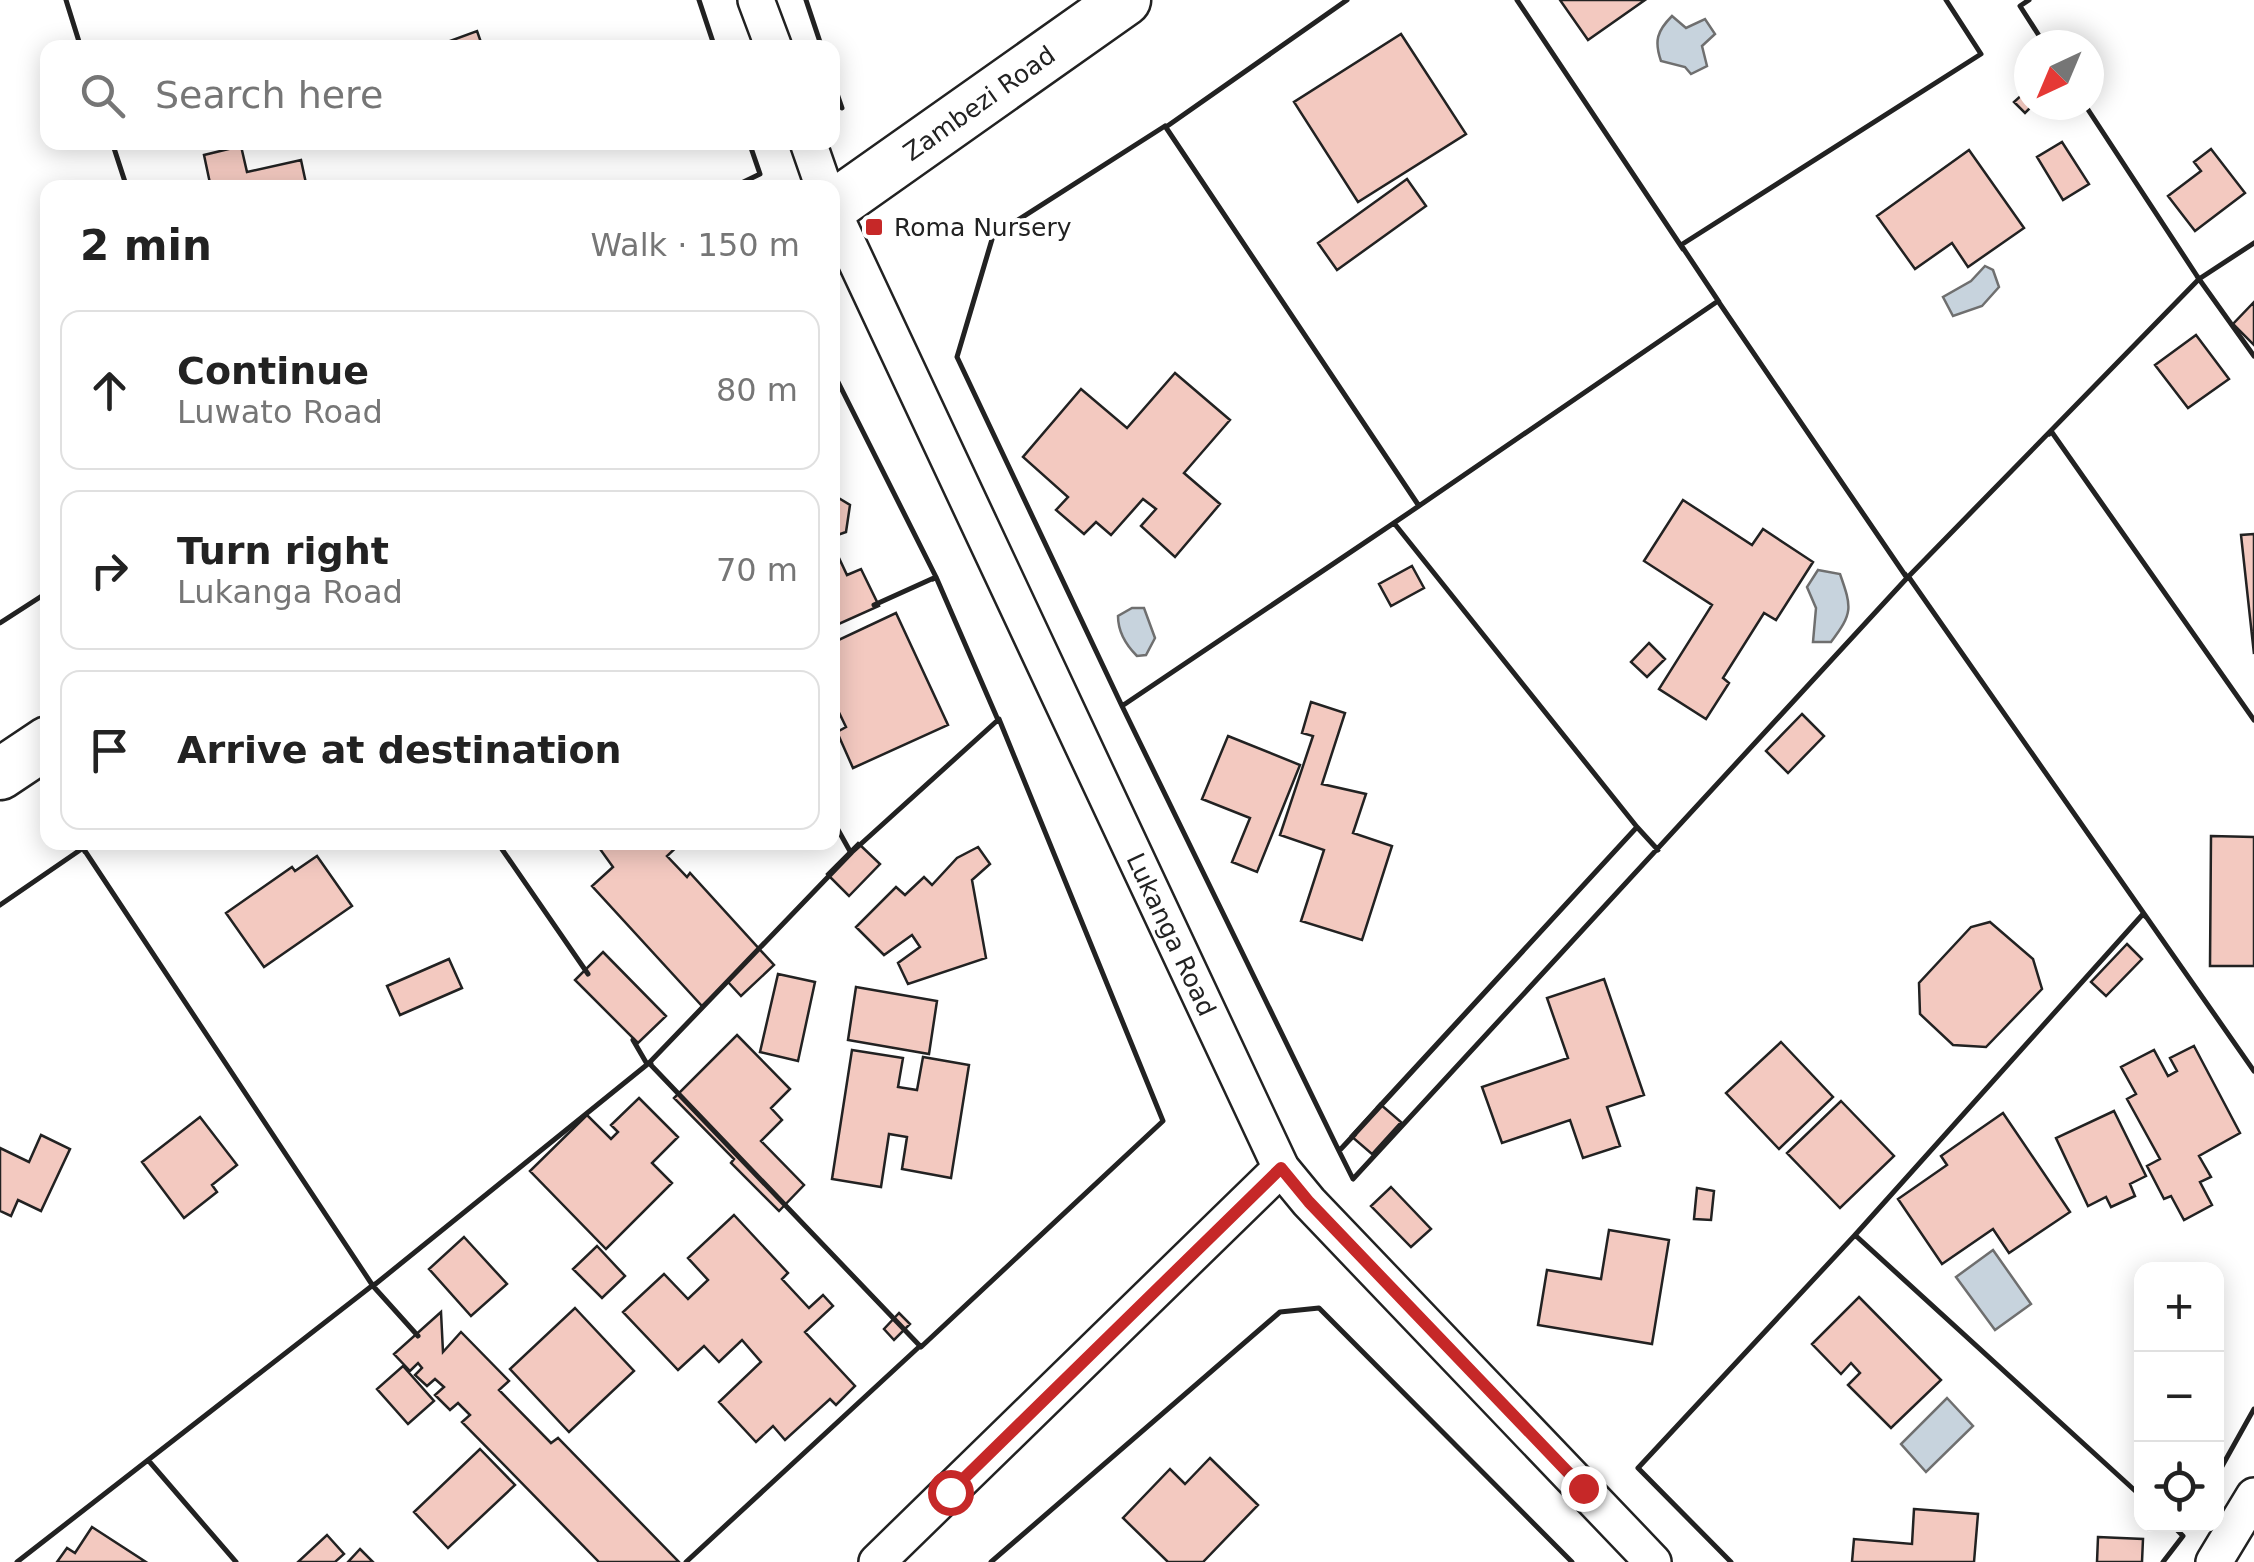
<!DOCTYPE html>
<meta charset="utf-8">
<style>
body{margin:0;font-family:"DejaVu Sans",sans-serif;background:#f6f6f6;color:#222}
.controls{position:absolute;right:30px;bottom:30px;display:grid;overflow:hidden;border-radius:20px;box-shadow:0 5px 25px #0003}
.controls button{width:90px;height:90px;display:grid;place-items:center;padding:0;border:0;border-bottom:2px solid #e0e0e0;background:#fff;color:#222;font:50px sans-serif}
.compass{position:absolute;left:2014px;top:30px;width:90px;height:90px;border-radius:50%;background:#fff;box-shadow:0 5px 25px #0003;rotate:224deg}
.stop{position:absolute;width:30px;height:30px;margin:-22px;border:8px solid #c62828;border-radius:50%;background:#fff}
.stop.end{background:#c62828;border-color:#fff;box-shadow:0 2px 10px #0008}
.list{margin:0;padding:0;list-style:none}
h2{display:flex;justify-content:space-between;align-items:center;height:130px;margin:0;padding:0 40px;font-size:42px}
h2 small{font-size:32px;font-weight:400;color:#767676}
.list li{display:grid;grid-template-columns:65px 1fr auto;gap:30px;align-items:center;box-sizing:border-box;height:160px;margin:0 20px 20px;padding:0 20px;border:2px solid #e0e0e0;border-radius:20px}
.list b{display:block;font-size:38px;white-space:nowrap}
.list p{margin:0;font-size:32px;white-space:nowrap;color:#767676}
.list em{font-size:32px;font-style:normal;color:#767676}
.icon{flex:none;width:55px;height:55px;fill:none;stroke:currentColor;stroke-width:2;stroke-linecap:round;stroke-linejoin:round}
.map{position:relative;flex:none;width:2254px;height:1562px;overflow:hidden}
.search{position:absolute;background:#fff;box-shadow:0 5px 25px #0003;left:40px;top:40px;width:800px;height:110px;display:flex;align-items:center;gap:25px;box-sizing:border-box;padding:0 35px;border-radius:20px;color:#767676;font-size:38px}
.panel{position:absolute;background:#fff;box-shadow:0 5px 25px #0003;left:40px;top:180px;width:800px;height:670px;border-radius:20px}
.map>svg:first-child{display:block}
.water{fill:#c7d3dd;stroke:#6f6f6f;stroke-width:2.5}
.building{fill:#f3c9c0;stroke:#222;stroke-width:2.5}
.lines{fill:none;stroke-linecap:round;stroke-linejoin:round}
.street-casing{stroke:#222;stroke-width:40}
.secondary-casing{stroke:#222;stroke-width:55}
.street{stroke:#fff;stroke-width:35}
.secondary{stroke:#fff;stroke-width:50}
.wall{stroke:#222;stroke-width:5}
.route{stroke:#c62828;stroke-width:12}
.poi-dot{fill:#c62828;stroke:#fff;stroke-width:4}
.labels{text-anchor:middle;stroke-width:8;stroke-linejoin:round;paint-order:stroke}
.street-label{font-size:25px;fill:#222;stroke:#fff}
.poi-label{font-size:25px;fill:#222;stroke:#fff;text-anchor:start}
</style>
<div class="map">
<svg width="2254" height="1562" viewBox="0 0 2254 1562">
<rect width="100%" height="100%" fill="#fff"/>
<path class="water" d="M1672,16L1686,28L1705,19L1715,34L1702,46L1707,66L1691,74L1685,67L1661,61C1654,41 1657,31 1672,16Z
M1985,266L1993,270L1999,287L1982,306L1953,316L1943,297L1971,281Z
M1818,570L1840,574C1852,608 1853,613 1831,642H1813L1816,608L1807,587Z
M1132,608H1144L1155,638L1146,655L1137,656C1126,645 1118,632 1118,616Z
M1993,1250L2031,1304L1995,1330L1956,1277Z
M1947,1398L1973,1426L1926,1472L1901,1444Z"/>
<path class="building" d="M1560,0H1645L1588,40Z
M477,31L483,48H431Z
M1401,34L1466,134L1358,202L1294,102Z
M2025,92L2029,105H2033L2025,113L2014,102Z
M2062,142L2089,184L2063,200L2037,157Z
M241,146L247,172L301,160L307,188H211L204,155Z
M2211,149L2245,193L2195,231L2168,196L2201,171L2194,162Z
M1969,150L2024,228L1968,267L1952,243L1915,269L1877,216Z
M1407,179L1426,206L1337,270L1318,243Z
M2254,302V345L2233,324Z
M2196,335L2229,379L2188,408L2155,365Z
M1175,373L1230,420L1184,473L1220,504L1175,557L1141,526L1156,509L1143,499L1111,535L1096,522L1084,534L1056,510L1068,497L1023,457L1081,389L1127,428Z
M832,494L850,505L846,532L832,537Z
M1683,500L1752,545L1763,529L1813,562L1776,620L1764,613L1723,678L1729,683L1706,719L1659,689L1712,605L1644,561Z
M2254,534V654L2241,535Z
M832,543L847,575L861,569L879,606L832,627Z
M1412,566L1424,588L1391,606L1379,584Z
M896,613L948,725L853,768L837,732L846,727L832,698V643Z
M1649,643L1665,659L1647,677L1631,662Z
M1311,702L1345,713L1322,784L1366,794L1353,833L1392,846L1362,940L1301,921L1324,850L1280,835L1313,736L1302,733Z
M1802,714L1824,736L1788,773L1766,751Z
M1228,736L1300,765L1257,872L1232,862L1250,818L1202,799Z
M2211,836L2254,837V966H2210Z
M595,842H682L667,856L687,877L690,873L774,965L741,996L728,982L702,1006L592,886L613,867Z
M858,843L880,864L849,896L827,874Z
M978,847L990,864L972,880L986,958L908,984L898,963L920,947L912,935L884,955L856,927L896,887L905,895L924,877L932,885L957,858Z
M317,856L352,906L264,967L226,913L292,867L295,871Z
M1990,922L2033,959L2042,989L1986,1047L1953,1045L1920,1014L1919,983L1971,927Z
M2127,944L2142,959L2106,996L2091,982Z
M603,952L666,1016L638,1043L575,980Z
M449,959L462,988L400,1015L387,986Z
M778,974L815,982L798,1061L760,1052Z
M1604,979L1644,1095L1607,1107L1620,1146L1583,1158L1570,1120L1502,1143L1482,1087L1568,1058L1547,998Z
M856,987L937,1001L929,1054L848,1040Z
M737,1035L790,1089L771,1108L782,1120L761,1141L804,1185L779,1211L731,1163L734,1159L674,1098Z
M1781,1042L1833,1097L1779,1149L1726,1093Z
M2194,1046L2240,1133L2199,1156L2211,1177L2200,1182L2212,1205L2184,1220L2171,1196L2164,1199L2147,1166L2160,1159L2127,1099L2136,1094L2121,1067L2154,1050L2168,1076L2177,1071L2170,1058Z
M852,1050L903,1058L898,1087L917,1090L923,1057L969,1065L951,1178L902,1169L907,1137L889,1134L881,1187L832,1179Z
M639,1098L678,1137L652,1163L672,1183L606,1249L530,1171L587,1115L611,1139L618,1132L611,1125Z
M1841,1101L1894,1156L1840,1208L1787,1153Z
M1380,1104L1401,1122L1372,1154L1351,1136Z
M2114,1111L2146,1176L2130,1184L2135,1196L2111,1207L2106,1197L2088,1206L2056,1138Z
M2003,1113L2070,1212L2009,1253L1993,1229L1942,1264L1898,1199L1947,1165L1941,1156Z
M200,1117L237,1165L212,1185L217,1192L184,1218L142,1162Z
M41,1135L70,1149L41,1211L18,1200L11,1216L0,1211V1148L29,1162Z
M1391,1187L1431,1229L1411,1247L1371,1206Z
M1697,1188L1714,1191L1711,1220L1694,1219Z
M734,1215L788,1273L782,1279L809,1308L823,1295L833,1306L805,1332L855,1386L836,1405L830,1399L785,1440L773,1426L756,1442L719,1402L761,1362L742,1340L719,1362L704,1346L678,1370L623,1312L664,1274L688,1299L708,1280L688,1258Z
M1609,1230L1669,1240L1652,1344L1538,1325L1547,1270L1601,1279Z
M464,1237L507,1284L471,1316L429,1269Z
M597,1246L625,1276L602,1298L573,1269Z
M1859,1297L1941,1380L1891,1428L1848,1385L1860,1373L1851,1363L1841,1374L1812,1344Z
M575,1308L634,1371L569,1432L510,1369Z
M441,1312L443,1352L461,1332L509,1381L499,1390L551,1443L558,1438L679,1562H599L462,1422L470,1415L458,1403L450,1410L435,1395L444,1387L435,1379L427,1386L415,1375L422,1368L418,1363L410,1371L394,1354Z
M899,1313L910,1324L894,1340L884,1329Z
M403,1366L434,1401L408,1424L377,1389Z
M480,1449L515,1485L448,1548L414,1512Z
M1210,1458L1258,1505L1203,1562H1168L1123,1518L1170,1469L1185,1484Z
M1914,1509L1978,1514L1974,1562H1852L1854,1539L1912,1544Z
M92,1527L146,1562H57L67,1548L75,1553Z
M327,1535L344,1554L335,1562H298Z
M2098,1537L2143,1539L2142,1562H2097Z
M360,1549L373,1562H348Z"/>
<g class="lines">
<defs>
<g id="street">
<path d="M756,0L774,48"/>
<path d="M808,142L824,188"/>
<path id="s1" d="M832,210L1281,1168L1309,1202L1653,1562"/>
<path d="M877,1562L1281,1168"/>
<path d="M2214,1562L2254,1496"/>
</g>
<g id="secondary">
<path id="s2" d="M832,207L1125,0"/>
<path d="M0,774L48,742"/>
</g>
</defs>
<use href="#street" class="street-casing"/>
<use href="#secondary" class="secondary-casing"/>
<use href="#street" class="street"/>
<use href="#secondary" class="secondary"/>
<path class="wall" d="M66,0L81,48
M699,0L715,48
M806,0L822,48
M1517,0L1683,249
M2029,0L2020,6L2045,45
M832,79L842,108
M1166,127L1347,0
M112,142L127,188
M731,188L760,174L749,142
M2197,276L2199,279L2254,243
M2199,279L2254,356
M1718,301L1907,578L1353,1179L1339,1151L1637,827L1394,523Z
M1719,302L1681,245L1981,54L1946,0
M832,370L936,577L933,579
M2049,434L2051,431L2254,720
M1905,574L1907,578L2199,279L2085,105
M1908,576L2254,1071
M874,605L936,577L998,720
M0,623L48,592
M1122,706L1419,506L1165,126L993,236L957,357L1122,706L1339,1151L1355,1134
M1122,706L1394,523L1637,827L1378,1108
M999,719L1163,1121L921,1347L649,1063L852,852Z
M832,819L851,853
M1637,827L1658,850
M90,842L83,848L373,1286L375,1284
M497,842L588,974
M0,905L83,848L85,852
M633,1040L647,1064
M418,1336L373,1286L649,1063L651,1064
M148,1460L236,1562
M2216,1477L2254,1409
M2142,1497L1855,1235L2143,914L2146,917
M17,1562L373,1285
M686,1562L920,1346
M991,1562L1280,1312L1319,1308L1572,1562
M1731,1562L1638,1468L1855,1235
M2163,1562L2183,1536L2171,1524"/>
</g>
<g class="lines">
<path class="route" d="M950,1492L1281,1168L1309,1202L1583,1488"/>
</g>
<rect class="poi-dot" x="864" y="217" width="20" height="20" rx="5"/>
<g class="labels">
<g class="street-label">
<text dy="9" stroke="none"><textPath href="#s2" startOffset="180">Zambezi Road</textPath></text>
<text dy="9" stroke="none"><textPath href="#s1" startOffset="800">Lukanga Road</textPath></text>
</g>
<g class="poi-label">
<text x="894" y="236">Roma Nursery</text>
</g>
</g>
</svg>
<div class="controls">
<button>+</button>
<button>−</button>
<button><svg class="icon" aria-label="locate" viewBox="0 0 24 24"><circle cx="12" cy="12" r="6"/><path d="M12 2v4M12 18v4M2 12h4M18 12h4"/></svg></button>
</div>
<svg class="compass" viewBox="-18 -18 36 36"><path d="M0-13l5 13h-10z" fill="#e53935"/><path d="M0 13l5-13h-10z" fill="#767676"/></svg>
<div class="stop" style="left:950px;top:1492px"></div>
<div class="stop end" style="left:1583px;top:1488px"></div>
<div class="search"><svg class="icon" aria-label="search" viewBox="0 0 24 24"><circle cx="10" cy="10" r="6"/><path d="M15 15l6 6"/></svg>Search here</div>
<section class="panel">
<h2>2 min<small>Walk · 150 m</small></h2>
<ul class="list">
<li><svg class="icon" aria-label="ahead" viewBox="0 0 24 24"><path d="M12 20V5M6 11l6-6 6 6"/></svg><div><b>Continue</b><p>Luwato Road</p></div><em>80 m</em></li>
<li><svg class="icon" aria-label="right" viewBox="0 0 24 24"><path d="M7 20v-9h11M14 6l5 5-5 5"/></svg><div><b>Turn right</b><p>Lukanga Road</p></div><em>70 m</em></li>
<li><svg class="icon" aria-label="arrive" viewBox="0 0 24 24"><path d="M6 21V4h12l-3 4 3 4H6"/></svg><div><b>Arrive at destination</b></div></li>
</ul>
</section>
</div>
